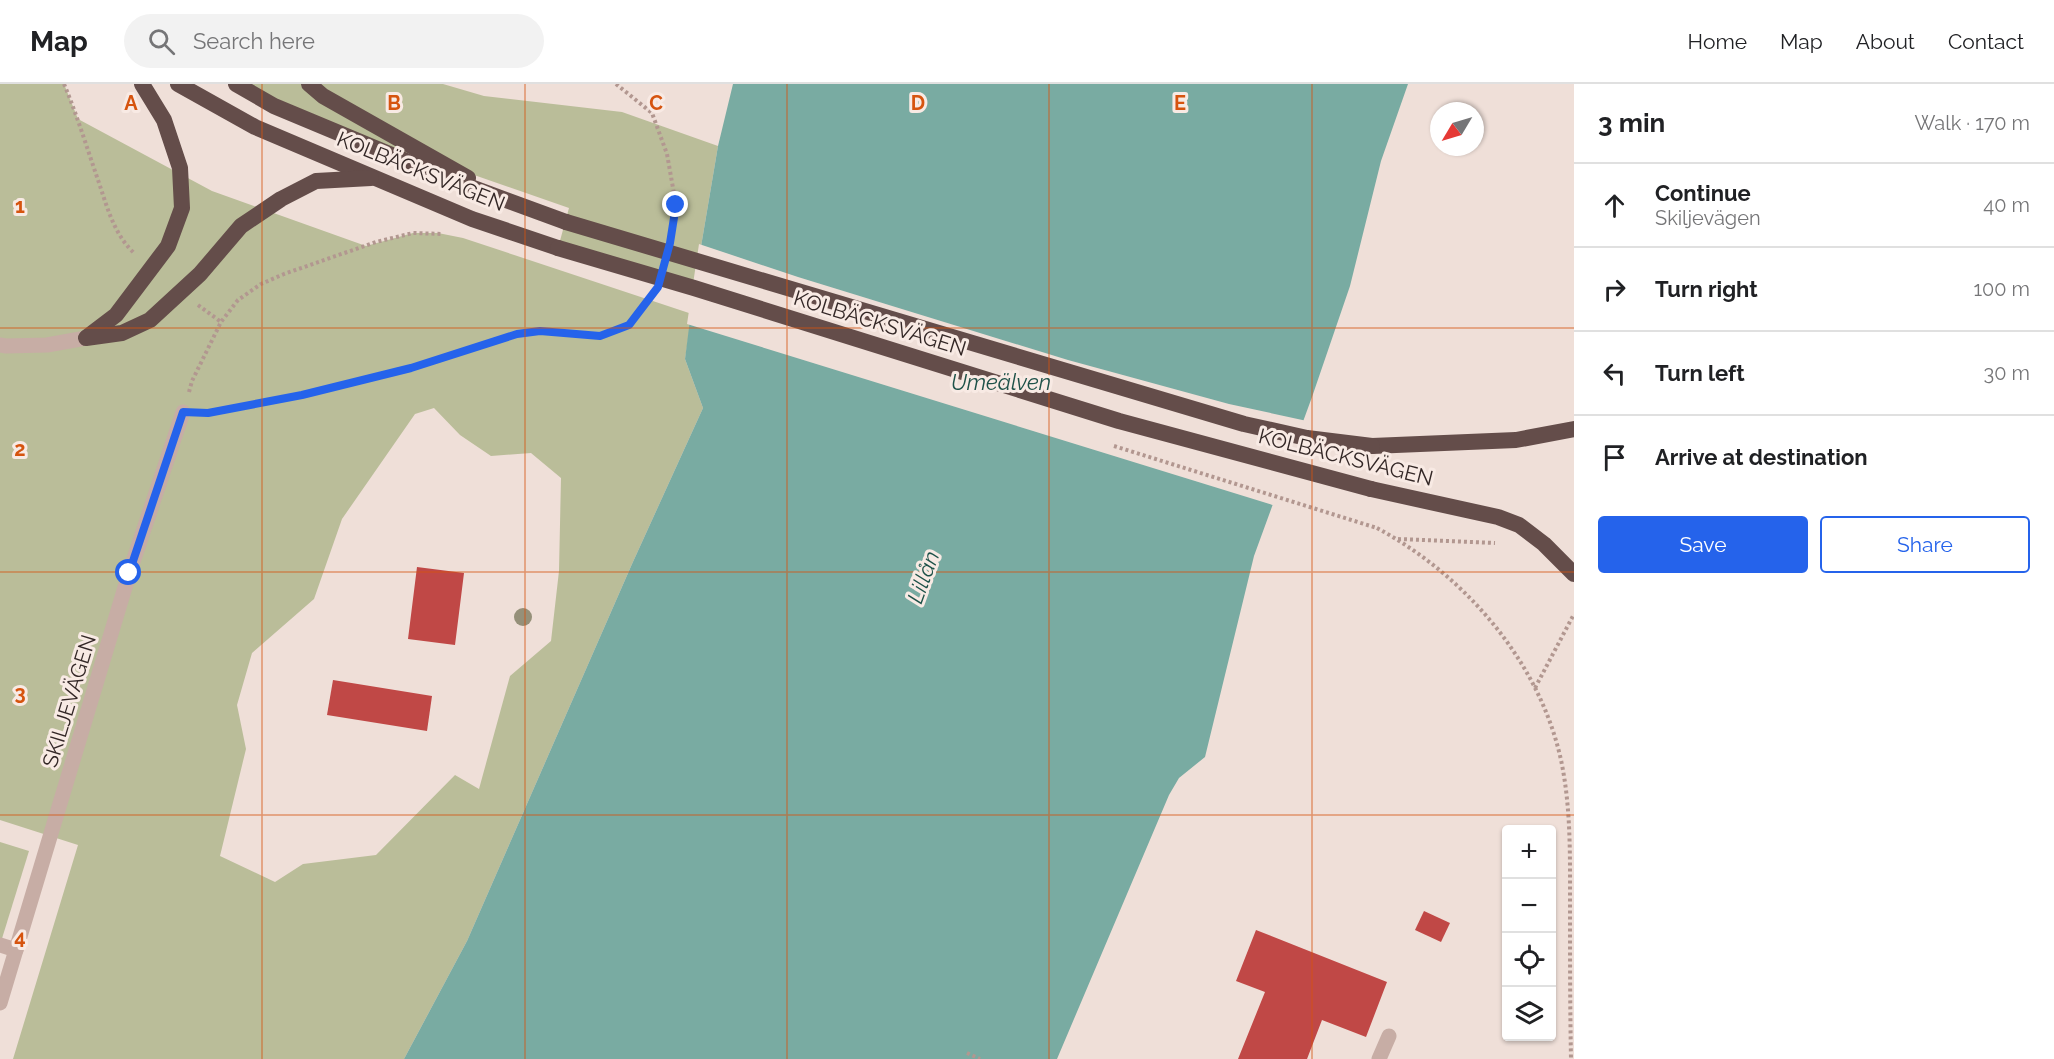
<!DOCTYPE html>
<meta charset="utf-8">
<style>
:root{--surface:#fff;--page:#f2f2f2;--text:#202124;--muted:#757577;--line:#e0e0e0;--accent:#2563eb}
body{margin:0;font-family:Raleway,sans-serif;background:var(--page);color:var(--text)}
.controls{position:absolute;right:18px;bottom:18px;display:grid;overflow:hidden;border-radius:6px;box-shadow:0 2px 4px #0004}
.controls button{width:54px;height:54px;display:grid;place-items:center;padding:0;border:0;border-bottom:2px solid var(--line);background:var(--surface);color:var(--text);font:30px sans-serif}
.compass{position:absolute;left:1430px;top:18px;width:54px;height:54px;border-radius:50%;background:var(--surface);box-shadow:0 2px 4px #0004;rotate:232deg}
.stop{position:absolute;width:18px;height:18px;margin:-14px;border:4px solid #2563eb;border-radius:50%;background:#fff}
.stop.end{background:#2563eb;border-color:#fff;box-shadow:0 2px 6px #0008}
.list{margin:0;padding:0;list-style:none}
h2{display:flex;justify-content:space-between;align-items:center;height:78px;margin:0;padding:0 24px;font-size:26px}
h2 small{font-size:20px;font-weight:400;color:var(--muted)}
.list li{display:grid;grid-template-columns:39px 1fr auto;gap:18px;align-items:center;box-sizing:border-box;height:84px;padding:0 24px;border-top:2px solid var(--line)}
.list b{display:block;font-size:22px;white-space:nowrap}
.list p{margin:0;font-size:20px;white-space:nowrap;color:var(--muted)}
.list em{font-size:20px;font-style:normal;color:var(--muted)}
.actions{display:flex;gap:12px;padding:18px 24px}
.actions a{flex:1;padding:14px 0;border:2px solid var(--accent);border-radius:6px;text-align:center;font-size:21px;color:var(--accent)}
.actions .main{background:var(--accent);color:#fff}
.icon{flex:none;width:33px;height:33px;fill:none;stroke:currentColor;stroke-width:2;stroke-linecap:round;stroke-linejoin:round}
.map{position:relative;flex:none;width:1574px;height:975px;overflow:hidden}
header{display:flex;align-items:center;gap:36px;box-sizing:border-box;height:84px;padding:0 30px;background:var(--surface);border-bottom:2px solid var(--line)}
header strong{font-size:28px}
nav{display:flex;gap:33px;margin-inline-start:auto;font-size:21px}
.search{width:420px;height:54px;background:var(--page);display:flex;align-items:center;gap:15px;box-sizing:border-box;padding:0 21px;border-radius:33px;color:var(--muted);font-size:22px}
main{display:flex}
aside{flex:1;background:var(--surface)}
.map>svg:first-child{display:block}
.green{fill:#babd99;fill-rule:evenodd}
.water{fill:#79aba2}
.pier{fill:#efdfd8}
.building{fill:#c04846}
.lines{fill:none;stroke-linecap:round;stroke-linejoin:round}
.path{stroke:#b29790;stroke-width:4;stroke-dasharray:3 3;stroke-linecap:butt}
.service{stroke:#c7ada5;stroke-width:15}
.minor{stroke:#c7ada5;stroke-width:15}
.trunk{stroke:#644d4a;stroke-width:16}
.path-bridge{stroke:#b29790;stroke-width:4;stroke-dasharray:3 3;stroke-linecap:butt}
.trunk-bridge{stroke:#644d4a;stroke-width:16}
.tree{fill:#959079}
.route{stroke:#2563eb;stroke-width:8}
.grid{fill:none;stroke:#d6540f;stroke-width:1.5;stroke-opacity:0.55}
.labels{text-anchor:middle;dominant-baseline:central;stroke-width:6;stroke-linejoin:round;paint-order:stroke}
.street-label{font-size:21px;fill:#332726;stroke:#f8eae4}
.water-label{font-size:22px;font-style:italic;fill:#1e5249;stroke:#f8eae4}
.grid-label{font-size:20px;text-anchor:middle;font-weight:bold;fill:#d6540f;stroke:#f8eae4;stroke-width:6;stroke-linejoin:round;paint-order:stroke}
</style>
<header>
<strong>Map</strong>
<div class="search"><svg class="icon" aria-label="search" viewBox="0 0 24 24"><circle cx="10" cy="10" r="6"/><path d="M15 15l6 6"/></svg>Search here</div>
<nav><a>Home</a><a>Map</a><a>About</a><a>Contact</a></nav>
</header>
<main>
<div class="map">
<svg width="1574" height="975" viewBox="0 0 1574 975">
<rect width="100%" height="100%" fill="#efdfd8"/>
<g class="green">
<path d="M 0,0 L 64,0 L 78,35 L 212,107 L 366,162 L 413,149 L 438,149 L 463,154 L 692,230 L 685,275 L 703,324 L 632,480 L 467,857 L 404,975 L 13,975 L 78,761 L 0,736 ZM 434,324 L 460,351 L 491,372 L 531,369 L 561,394 L 559,487 L 551,557 L 510,592 L 479,705 L 455,691 L 376,771 L 303,780 L 275,798 L 220,772 L 246,665 L 237,621 L 252,569 L 314,515 L 342,435 L 415,330 Z"/>
<path d="M 233,0 L 443,0 L 484,12 L 622,28 L 718,62 L 694,204 L 558,164 L 569,124 L 454,84 L 328,44 Z"/>
<path d="M 0,758 L 29,767 L 0,861 Z"/>
</g>
<path class="water" d="M 733,0 L 1408,0 L 1381,77 L 1350,202 L 1312,313 L 1254,472 L 1205,673 L 1179,694 L 1169,711 L 1057,975 L 404,975 L 467,857 L 632,480 L 703,324 L 685,275 L 694,204 L 718,62 Z"/>
<path class="pier" d="M 699,160 L 798,193 L 1068,276 L 1229,320 L 1307,337 L 1276,422 L 687,240 Z"/>
<g class="building">
<path d="M 417,483 L 464,489 L 455,561 L 408,555 Z"/>
<path d="M 333,596 L 432,612 L 427,647 L 327,631 Z"/>
<path d="M 1424,827 L 1450,839 L 1441,858 L 1415,846 Z"/>
<path d="M 1256,846 L 1387,898 L 1366,953 L 1322,936 L 1307,975 L 1238,975 L 1265,908 L 1236,897 Z"/>
</g>
<g class="lines">
<g class="path">
<path d="M 64,0 C 77,31 87,64 98,96 C 107,122 113,149 134,169"/>
<path d="M 616,0 L 652,29 L 667,70 L 676,121 L 672,146"/>
<path d="M 198,221 L 221,238"/>
<path d="M 189,308 L 192,297 L 221,238 L 238,216 L 261,200 L 284,190 L 376,158 L 413,149 L 443,150"/>
<path d="M 205,329 L 302,311 L 411,284 L 517,250 L 539,247 L 600,252 L 629,241 L 649,215"/>
<path d="M 1377,444 C 1464,491 1539,576 1561,676 C 1571,723 1570,772 1570,820 C 1570,872 1570,923 1571,975"/>
<path d="M 1398,455 L 1495,459"/>
<path d="M 1535,604 L 1574,530"/>
<path d="M 967,969 L 980,975"/>
</g>
<path class="service" d="M 1379,975 L 1389,952"/>
<g class="minor">
<path d="M 0,261 L 6,262 L 47,261 L 86,254"/>
<path d="M 0,861 L 16,866"/>
<path d="M 0,919 L 129,490 L 183,328"/>
</g>
<g class="trunk">
<path d="M 178,0 L 255,43 L 472,135 L 558,164"/>
<path d="M 236,0 L 274,22 L 449,95 L 566,138"/>
<path d="M 309,0 L 323,12 L 468,94"/>
<path d="M 87,253 L 116,231 L 168,162 L 182,124 L 180,84 L 164,36 L 142,0"/>
<path d="M 86,254 L 122,249 L 150,236 L 200,190 L 241,142 L 281,115 L 316,97 L 371,94"/>
<path d="M 1372,362 L 1516,356 L 1574,345"/>
<path d="M 1371,405 L 1498,433 L 1519,441 L 1544,460 L 1574,490"/>
</g>
<path class="path-bridge" d="M 1114,362 L 1377,444"/>
<g class="trunk-bridge">
<path d="M 566,138 L 1244,340 L 1307,354 L 1372,362"/>
<path d="M 558,164 L 694,204 L 1119,337 L 1371,405"/>
</g>
</g>
<circle class="tree" cx="523" cy="533" r="9"/>
<g class="lines">
<path class="route" d="M 129,489 L 183,328 L 208,329 L 302,311 L 411,284 L 517,250 L 540,247 L 600,252 L 629,241 L 658,203 L 670,159 L 676,121"/>
</g>
<path class="grid" d="M 262,0 L 262,975M 525,0 L 525,975M 787,0 L 787,975M 1049,0 L 1049,975M 1312,0 L 1312,975M 0,244 L 1574,244M 0,488 L 1574,488M 0,731 L 1574,731"/>
<g class="labels">
<g class="street-label">
<text transform="translate(421 87) rotate(22)">KOLBÄCKSVÄGEN</text>
<text transform="translate(880 239) rotate(17)">KOLBÄCKSVÄGEN</text>
<text transform="translate(1346 373) rotate(14)">KOLBÄCKSVÄGEN</text>
<text transform="translate(69 617) rotate(-73)">SKILJEVÄGEN</text>
</g>
<g class="water-label">
<text x="1001" y="298">Umeälven</text>
<text transform="translate(923 493) rotate(-70)">Lillån</text>
</g>
</g>
<g class="grid-label">
<text x="131" y="26">A</text>
<text x="394" y="26">B</text>
<text x="656" y="26">C</text>
<text x="918" y="26">D</text>
<text x="1180" y="26">E</text>
<text x="20" y="129">1</text>
<text x="20" y="372">2</text>
<text x="20" y="616">3</text>
<text x="20" y="860">4</text>
</g>
</svg>
<div class="controls">
<button>+</button>
<button>−</button>
<button><svg class="icon" aria-label="locate" viewBox="0 0 24 24"><circle cx="12" cy="12" r="6"/><path d="M12 2v4M12 18v4M2 12h4M18 12h4"/></svg></button>
<button><svg class="icon" aria-label="layers" viewBox="0 0 24 24"><path d="M12 4l9 5-9 5-9-5zM3 14l9 5 9-5"/></svg></button>
</div>
<svg class="compass" viewBox="-18 -18 36 36"><path d="M0-13l5 13h-10z" fill="#e53935"/><path d="M0 13l5-13h-10z" fill="#757577"/></svg>
<div class="stop" style="left:129px;top:489px"></div>
<div class="stop end" style="left:676px;top:121px"></div>
</div>
<aside>
<h2>3 min<small>Walk · 170 m</small></h2>
<ul class="list">
<li><svg class="icon" aria-label="ahead" viewBox="0 0 24 24"><path d="M12 20V5M6 11l6-6 6 6"/></svg><div><b>Continue</b><p>Skiljevägen</p></div><em>40 m</em></li>
<li><svg class="icon" aria-label="right" viewBox="0 0 24 24"><path d="M7 20v-9h11M14 6l5 5-5 5"/></svg><div><b>Turn right</b></div><em>100 m</em></li>
<li><svg class="icon" aria-label="left" viewBox="0 0 24 24"><path d="M17 20v-9H6M10 6l-5 5 5 5"/></svg><div><b>Turn left</b></div><em>30 m</em></li>
<li><svg class="icon" aria-label="arrive" viewBox="0 0 24 24"><path d="M6 21V4h12l-3 4 3 4H6"/></svg><div><b>Arrive at destination</b></div></li>
</ul>
<div class="actions"><a class="main">Save</a><a>Share</a></div>
</aside>
</main>
